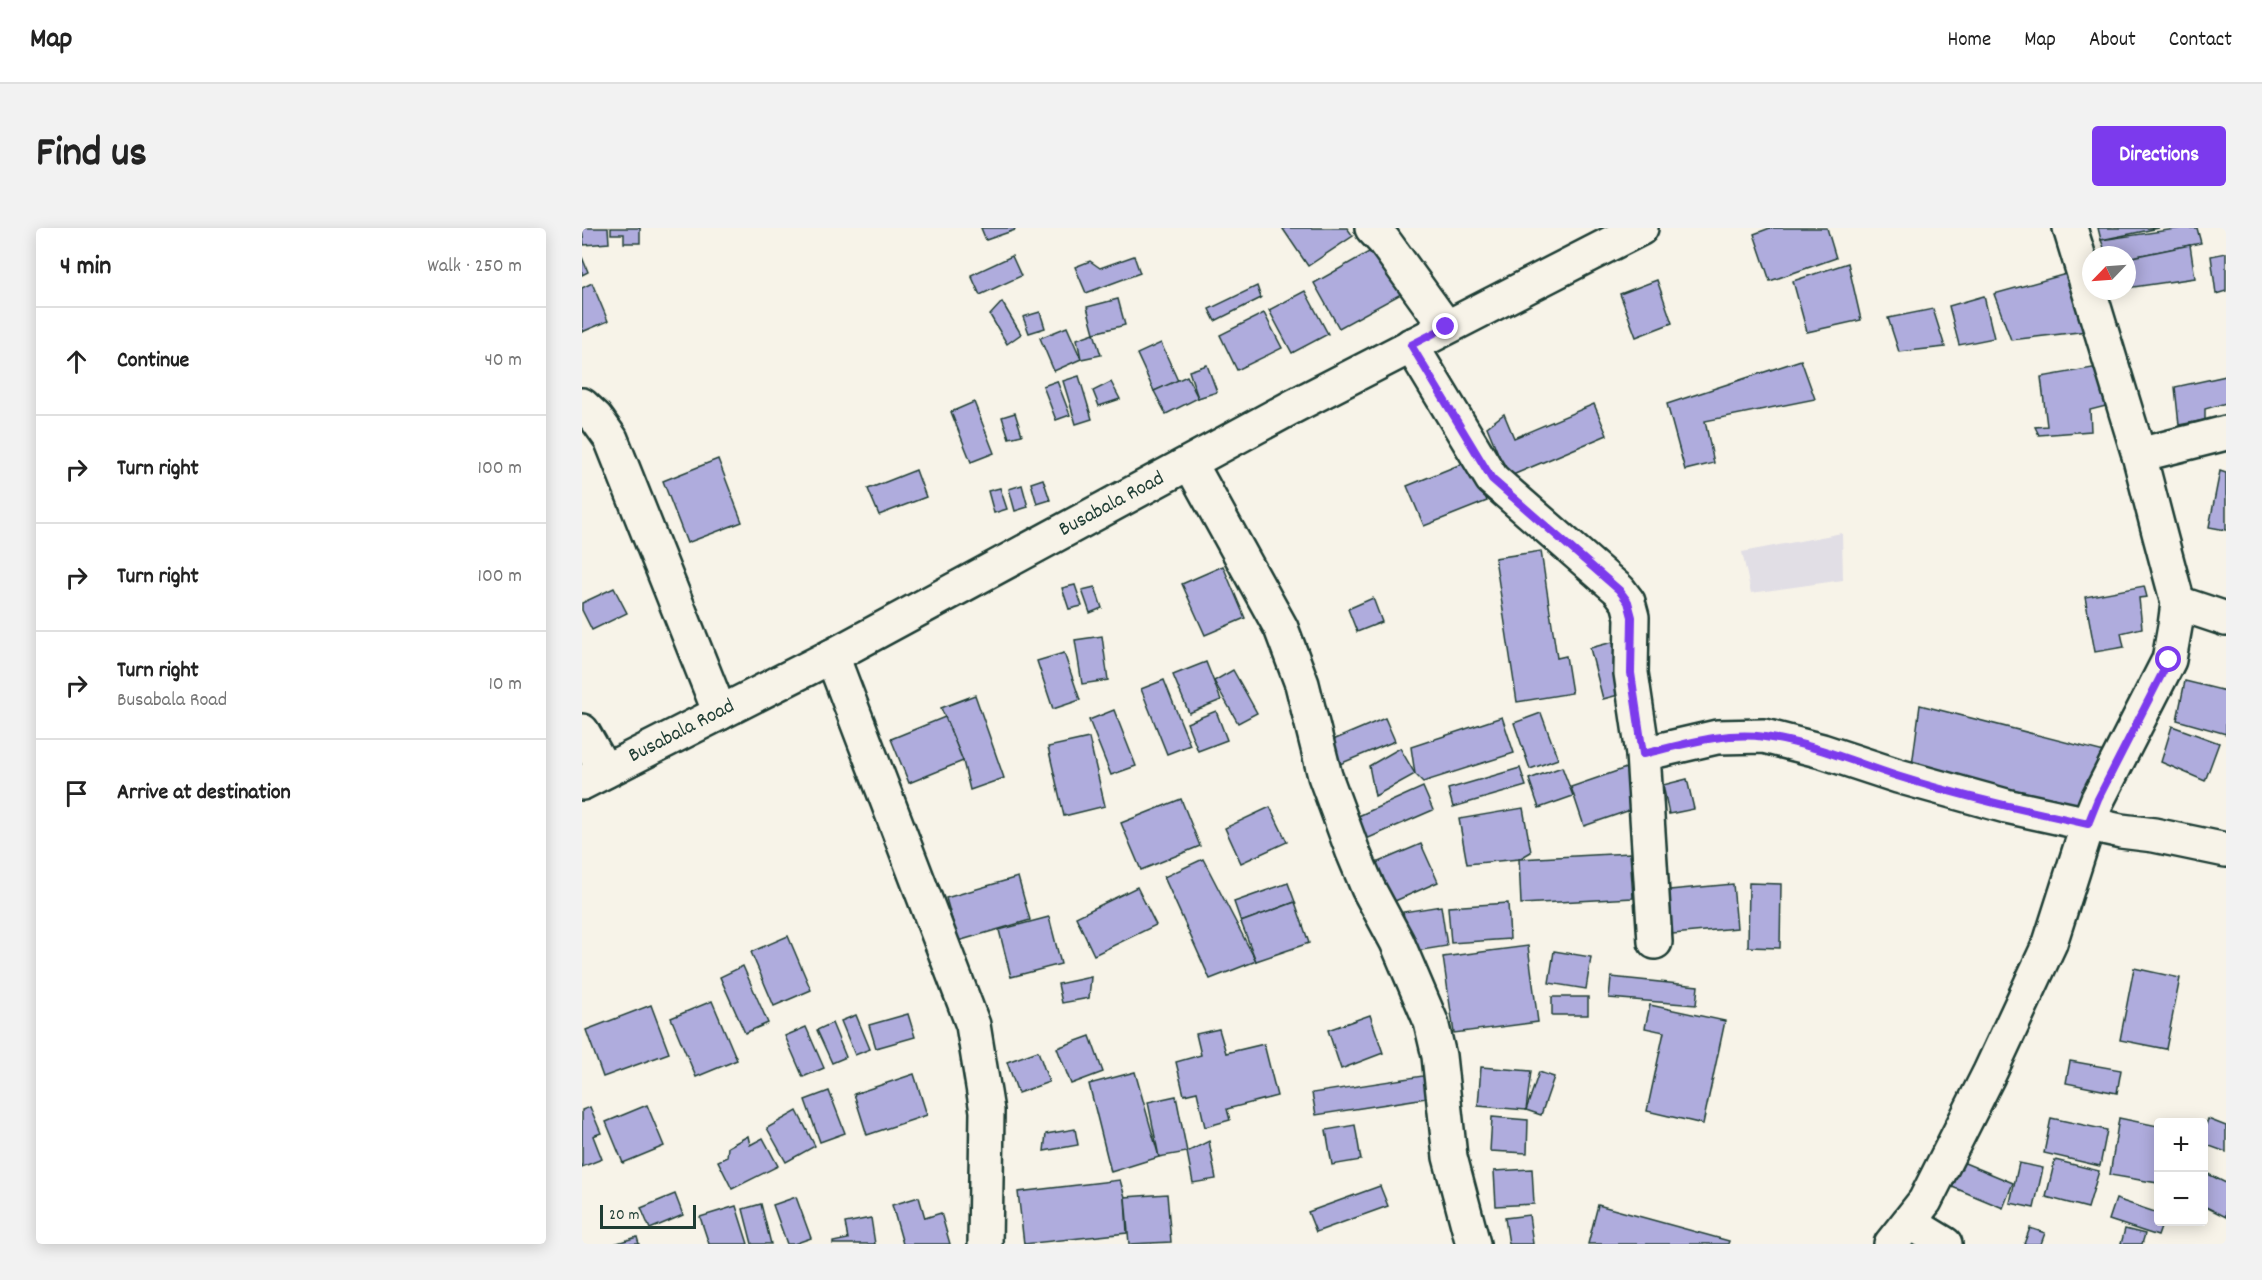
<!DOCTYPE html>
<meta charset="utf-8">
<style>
:root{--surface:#fff;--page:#f2f2f2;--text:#222;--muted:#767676;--line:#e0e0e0;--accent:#7c3aed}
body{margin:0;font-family:Dekko,sans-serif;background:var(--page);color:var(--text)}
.controls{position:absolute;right:18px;bottom:18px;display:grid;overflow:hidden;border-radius:6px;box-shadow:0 3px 15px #0003}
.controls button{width:54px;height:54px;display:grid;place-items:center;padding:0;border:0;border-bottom:2px solid var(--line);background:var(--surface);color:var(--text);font:30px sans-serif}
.compass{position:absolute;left:1500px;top:18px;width:54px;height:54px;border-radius:50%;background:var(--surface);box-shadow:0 3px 15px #0003;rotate:245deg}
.scale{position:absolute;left:18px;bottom:15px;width:96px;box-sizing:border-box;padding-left:6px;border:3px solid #1f3d34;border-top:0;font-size:16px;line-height:21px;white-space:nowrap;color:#1f3d34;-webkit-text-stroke:4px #f7f3e8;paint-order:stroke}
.stop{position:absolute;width:18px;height:18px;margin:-14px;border:4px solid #7c3aed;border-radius:50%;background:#fff}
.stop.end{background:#7c3aed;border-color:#fff;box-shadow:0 2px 6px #0008}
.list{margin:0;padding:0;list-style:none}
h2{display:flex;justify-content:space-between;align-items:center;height:78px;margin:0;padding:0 24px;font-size:26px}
h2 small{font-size:20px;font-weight:400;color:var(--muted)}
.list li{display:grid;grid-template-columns:39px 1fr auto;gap:18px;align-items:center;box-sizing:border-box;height:108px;padding:0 24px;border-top:2px solid var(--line)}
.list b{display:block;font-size:22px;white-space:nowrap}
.list p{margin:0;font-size:20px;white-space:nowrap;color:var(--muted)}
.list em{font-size:20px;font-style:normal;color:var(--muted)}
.icon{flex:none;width:33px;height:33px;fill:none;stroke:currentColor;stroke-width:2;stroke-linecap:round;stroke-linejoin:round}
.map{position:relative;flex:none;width:1644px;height:1016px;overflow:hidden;border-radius:6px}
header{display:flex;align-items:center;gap:36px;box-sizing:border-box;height:84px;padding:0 30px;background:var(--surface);border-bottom:2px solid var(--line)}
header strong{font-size:28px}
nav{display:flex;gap:33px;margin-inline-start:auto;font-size:21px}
.intro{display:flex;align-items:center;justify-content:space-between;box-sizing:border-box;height:144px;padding:0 36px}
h1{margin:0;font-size:42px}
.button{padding:15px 27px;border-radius:6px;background:var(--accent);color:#fff;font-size:21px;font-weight:700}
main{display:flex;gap:36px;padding:0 36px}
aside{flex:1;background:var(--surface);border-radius:6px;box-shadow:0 3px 15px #0003}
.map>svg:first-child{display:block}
.built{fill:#e1dee5}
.building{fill:#afacdd;stroke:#1f3d34;stroke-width:1.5}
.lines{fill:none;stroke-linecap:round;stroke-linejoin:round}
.minor-casing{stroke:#1f3d34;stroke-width:38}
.tertiary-casing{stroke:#1f3d34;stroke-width:38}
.minor{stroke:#f7f3e8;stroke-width:33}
.tertiary{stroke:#f7f3e8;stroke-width:33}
.route{stroke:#7c3aed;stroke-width:8}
.labels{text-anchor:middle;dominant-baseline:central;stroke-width:5;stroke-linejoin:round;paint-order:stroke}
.street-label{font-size:21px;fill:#1f3d34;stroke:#f7f3e8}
</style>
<header>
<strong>Map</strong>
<nav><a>Home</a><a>Map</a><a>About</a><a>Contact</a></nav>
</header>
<div class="intro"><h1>Find us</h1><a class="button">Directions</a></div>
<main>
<aside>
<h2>4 min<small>Walk · 250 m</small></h2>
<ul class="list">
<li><svg class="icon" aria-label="ahead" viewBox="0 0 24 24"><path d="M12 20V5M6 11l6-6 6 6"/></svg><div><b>Continue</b></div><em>40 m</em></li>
<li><svg class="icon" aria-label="right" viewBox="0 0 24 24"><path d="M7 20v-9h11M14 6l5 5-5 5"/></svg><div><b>Turn right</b></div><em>100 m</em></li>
<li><svg class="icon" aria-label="right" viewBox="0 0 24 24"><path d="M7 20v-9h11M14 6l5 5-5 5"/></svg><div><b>Turn right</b></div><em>100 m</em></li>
<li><svg class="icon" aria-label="right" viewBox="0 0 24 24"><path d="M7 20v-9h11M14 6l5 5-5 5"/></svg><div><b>Turn right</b><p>Busabala Road</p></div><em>10 m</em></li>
<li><svg class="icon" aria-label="arrive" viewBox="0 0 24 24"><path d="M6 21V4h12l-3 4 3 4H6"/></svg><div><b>Arrive at destination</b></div></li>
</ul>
</aside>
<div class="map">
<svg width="1644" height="1016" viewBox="0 0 1644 1016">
<rect width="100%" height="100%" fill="#f7f3e8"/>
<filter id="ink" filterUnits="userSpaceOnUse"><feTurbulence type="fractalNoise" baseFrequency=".0167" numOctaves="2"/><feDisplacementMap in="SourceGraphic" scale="12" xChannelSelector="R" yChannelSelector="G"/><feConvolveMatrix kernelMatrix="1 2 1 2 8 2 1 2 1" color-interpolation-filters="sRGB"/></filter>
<g filter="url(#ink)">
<path class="built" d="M 1260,305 L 1261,352 L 1169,365 L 1160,324 Z"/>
<g class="building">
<path d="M 0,0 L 26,0 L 27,15 L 2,17 Z"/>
<path d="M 29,0 L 58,0 L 58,15 L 42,15 L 42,6 L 29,6 Z"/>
<path d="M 399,0 L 432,0 L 433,2 L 404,12 Z"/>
<path d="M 702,0 L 765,0 L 771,8 L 726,38 L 701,1 Z"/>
<path d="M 1188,0 L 1245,0 L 1254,30 L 1188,53 L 1172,6 Z"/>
<path d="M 1516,0 L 1577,0 L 1519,12 Z"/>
<path d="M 1600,0 L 1615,0 L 1619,15 L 1545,30 L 1545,27 L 1525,27 L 1519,12 Z"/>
<path d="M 1608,17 L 1613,50 L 1545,60 L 1545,30 Z"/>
<path d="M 794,20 L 819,66 L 757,100 L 732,55 Z"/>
<path d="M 1644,25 L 1644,63 L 1634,66 L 1629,28 Z"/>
<path d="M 430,28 L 439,48 L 398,67 L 389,47 Z"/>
<path d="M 552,28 L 558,45 L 504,65 L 493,39 L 508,33 L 518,40 Z"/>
<path d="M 0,29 L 6,44 L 0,47 Z"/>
<path d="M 1266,35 L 1279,92 L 1225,104 L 1211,53 Z"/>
<path d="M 1495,43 L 1505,103 L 1429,112 L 1412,66 Z"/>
<path d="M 1075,52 L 1090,95 L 1054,109 L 1038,66 Z"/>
<path d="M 10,55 L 26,93 L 0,104 L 0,60 Z"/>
<path d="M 675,58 L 679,70 L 633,93 L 627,81 Z"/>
<path d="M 723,63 L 746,106 L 710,125 L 687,82 Z"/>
<path d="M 1402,68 L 1412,110 L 1377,117 L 1367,78 Z"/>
<path d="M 536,71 L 543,97 L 512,105 L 505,79 Z"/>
<path d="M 420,74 L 439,106 L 425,116 L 408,87 Z"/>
<path d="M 1351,81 L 1363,119 L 1317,124 L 1306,90 Z"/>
<path d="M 458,84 L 463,100 L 447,105 L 441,89 Z"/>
<path d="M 682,85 L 700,120 L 655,142 L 638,107 Z"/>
<path d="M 485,99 L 499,131 L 472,143 L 458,110 Z"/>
<path d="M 512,105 L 519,127 L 499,131 L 495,111 Z"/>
<path d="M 579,115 L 596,153 L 572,163 L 555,126 Z"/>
<path d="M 1219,132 L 1233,171 L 1123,193 L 1132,235 L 1103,242 L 1085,176 Z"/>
<path d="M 625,137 L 635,164 L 616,170 L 607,143 Z"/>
<path d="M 1516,139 L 1524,178 L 1508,182 L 1509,203 L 1457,207 L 1453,199 L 1465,198 L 1459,149 Z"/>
<path d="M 497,148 L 510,191 L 494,196 L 481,153 Z"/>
<path d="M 605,148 L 616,170 L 584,186 L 572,163 Z"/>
<path d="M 1644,148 L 1644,175 L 1623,181 L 1623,192 L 1597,197 L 1593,159 Z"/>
<path d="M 475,153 L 488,187 L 474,192 L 461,158 Z"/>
<path d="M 529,154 L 538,171 L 517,178 L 511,163 Z"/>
<path d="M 392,174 L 412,225 L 389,234 L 369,184 Z"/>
<path d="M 1012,176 L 1025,207 L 926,249 L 905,199 L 922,186 L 932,210 Z"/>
<path d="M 433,185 L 440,207 L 427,210 L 420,189 Z"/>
<path d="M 136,231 L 160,294 L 105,315 L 81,253 Z"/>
<path d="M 889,232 L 905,273 L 842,298 L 825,258 Z"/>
<path d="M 334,242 L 344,269 L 297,287 L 286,261 Z"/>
<path d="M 1638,243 L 1644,245 L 1644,302 L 1627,299 Z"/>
<path d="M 461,251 L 468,272 L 455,276 L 449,255 Z"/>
<path d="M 440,257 L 446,279 L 433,283 L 427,261 Z"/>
<path d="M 418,260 L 425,281 L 412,285 L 406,263 Z"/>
<path d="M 959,323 L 975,430 L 984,428 L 990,465 L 935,474 L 913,330 Z"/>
<path d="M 641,338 L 663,390 L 623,407 L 600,356 Z"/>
<path d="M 493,357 L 500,378 L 487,381 L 480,360 Z"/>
<path d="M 1562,358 L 1565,369 L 1557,370 L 1560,400 L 1539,405 L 1542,419 L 1513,424 L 1503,369 Z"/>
<path d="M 513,359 L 520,380 L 508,385 L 500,362 Z"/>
<path d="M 32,360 L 45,385 L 10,402 L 0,382 L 0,375 Z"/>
<path d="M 791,370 L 800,394 L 775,404 L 766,381 Z"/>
<path d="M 520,408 L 526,452 L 500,456 L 493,412 Z"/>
<path d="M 1031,414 L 1044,465 L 1021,471 L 1008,420 Z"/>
<path d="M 482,425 L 498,472 L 471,481 L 455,433 Z"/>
<path d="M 624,434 L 639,472 L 607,485 L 591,447 Z"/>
<path d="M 651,442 L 675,485 L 656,495 L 632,453 Z"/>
<path d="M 582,452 L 608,517 L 585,526 L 559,461 Z"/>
<path d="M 1603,453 L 1644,463 L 1644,506 L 1595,492 Z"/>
<path d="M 393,467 L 422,550 L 388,562 L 381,533 L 359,480 Z"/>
<path d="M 1338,477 L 1530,526 L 1506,596 L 1329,545 Z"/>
<path d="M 532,482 L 554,538 L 529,547 L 507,492 Z"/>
<path d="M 634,483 L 645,512 L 616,523 L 605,495 Z"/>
<path d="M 959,485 L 976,531 L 948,541 L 932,495 Z"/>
<path d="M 363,489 L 381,533 L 327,555 L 309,511 Z"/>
<path d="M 920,489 L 932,525 L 841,554 L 833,546 L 829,519 Z"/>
<path d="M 803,490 L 813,513 L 753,538 L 744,515 Z"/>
<path d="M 1590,498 L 1637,515 L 1623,553 L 1579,534 Z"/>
<path d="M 507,510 L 523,578 L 482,588 L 466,519 Z"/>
<path d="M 818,520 L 833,546 L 793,568 L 787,538 Z"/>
<path d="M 980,539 L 991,568 L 957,580 L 947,551 Z"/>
<path d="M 938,540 L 944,558 L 871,579 L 866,561 Z"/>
<path d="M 1044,540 L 1057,579 L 1002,598 L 989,559 Z"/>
<path d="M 1105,551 L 1112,581 L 1087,586 L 1081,557 Z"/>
<path d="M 841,559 L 851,582 L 782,612 L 772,590 Z"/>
<path d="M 599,571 L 618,618 L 559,642 L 539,595 Z"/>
<path d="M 688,579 L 705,614 L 659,635 L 643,600 Z"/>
<path d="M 941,580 L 949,624 L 937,631 L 885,636 L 877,591 Z"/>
<path d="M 839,616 L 856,654 L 804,677 L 787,638 Z"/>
<path d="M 1048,625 L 1051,670 L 939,676 L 937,631 Z"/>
<path d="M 621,631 L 674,733 L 628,751 L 582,649 Z"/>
<path d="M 436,649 L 448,692 L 376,713 L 364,670 Z"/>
<path d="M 706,655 L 713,674 L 659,694 L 652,674 Z"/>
<path d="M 1167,655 L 1199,656 L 1198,720 L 1166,719 Z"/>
<path d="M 1151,656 L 1155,700 L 1080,707 L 1077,663 Z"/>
<path d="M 555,659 L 574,697 L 512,727 L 494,689 Z"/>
<path d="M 713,674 L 727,715 L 674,733 L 659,694 Z"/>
<path d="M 926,675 L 928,711 L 869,715 L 866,679 Z"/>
<path d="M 859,678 L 865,718 L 828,724 L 821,684 Z"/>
<path d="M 467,689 L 479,736 L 429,749 L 417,702 Z"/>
<path d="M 206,708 L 229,762 L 192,778 L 169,724 Z"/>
<path d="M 946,718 L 956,794 L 872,805 L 861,729 Z"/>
<path d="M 972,723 L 1009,729 L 1004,761 L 967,755 Z"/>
<path d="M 161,738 L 186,795 L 163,805 L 138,749 Z"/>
<path d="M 1552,740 L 1598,750 L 1584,821 L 1538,812 Z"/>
<path d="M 509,749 L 507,770 L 480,775 L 476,756 Z"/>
<path d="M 1029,749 L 1116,758 L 1114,777 L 1027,770 Z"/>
<rect x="970" y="769" width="36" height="18"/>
<path d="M 130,773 L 155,832 L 114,849 L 89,790 Z"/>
<path d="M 69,777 L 87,825 L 21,849 L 4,802 Z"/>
<path d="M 1068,777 L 1143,793 L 1121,896 L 1065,883 L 1082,804 L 1063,800 Z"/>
<path d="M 326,786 L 333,809 L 294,820 L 287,797 Z"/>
<path d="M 274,787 L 288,821 L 273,827 L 259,793 Z"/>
<path d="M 788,787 L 801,825 L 759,841 L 746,802 Z"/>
<path d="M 250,795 L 264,829 L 250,835 L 235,802 Z"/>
<path d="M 224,799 L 242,840 L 221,849 L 203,808 Z"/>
<path d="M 637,801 L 644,825 L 682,816 L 695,868 L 645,881 L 648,892 L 623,899 L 615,864 L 602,867 L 594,834 L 619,827 L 614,806 Z"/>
<path d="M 508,808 L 521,844 L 489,856 L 475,820 Z"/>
<path d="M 456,823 L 467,854 L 436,865 L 425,834 Z"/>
<path d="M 1488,833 L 1539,842 L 1535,865 L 1484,855 Z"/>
<path d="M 899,839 L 949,843 L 944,882 L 896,878 Z"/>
<path d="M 553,844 L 577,929 L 529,944 L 507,856 Z"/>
<path d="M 957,844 L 972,849 L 959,887 L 944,882 Z"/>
<path d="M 332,846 L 345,887 L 285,907 L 272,866 Z"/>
<path d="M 847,847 L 850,869 L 734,887 L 730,865 Z"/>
<path d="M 247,863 L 263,905 L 238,914 L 223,872 Z"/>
<path d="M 594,868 L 605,924 L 577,929 L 566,874 Z"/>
<path d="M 65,877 L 82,918 L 41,935 L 24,894 Z"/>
<path d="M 8,879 L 19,905 L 11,908 L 20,931 L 0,939 L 0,882 Z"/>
<path d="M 215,883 L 233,918 L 204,934 L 185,900 Z"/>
<path d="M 910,889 L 946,892 L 945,925 L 908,923 Z"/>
<path d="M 1469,890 L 1525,902 L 1518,938 L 1462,925 Z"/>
<path d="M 1537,890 L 1576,898 L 1576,955 L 1528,947 Z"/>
<path d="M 1626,891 L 1644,898 L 1644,924 L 1622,916 L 1622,903 Z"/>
<path d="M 773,897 L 779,932 L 750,937 L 744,902 Z"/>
<path d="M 493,901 L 496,917 L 462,923 L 464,906 Z"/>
<path d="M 166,908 L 168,917 L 181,910 L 196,938 L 150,961 L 136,933 L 145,929 L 146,919 Z"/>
<path d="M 627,913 L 634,951 L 611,955 L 605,924 Z"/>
<path d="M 1473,932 L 1517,943 L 1506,980 L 1464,969 Z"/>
<path d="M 1378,933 L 1431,955 L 1421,980 L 1368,958 Z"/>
<path d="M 1437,935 L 1461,940 L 1452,980 L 1428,975 Z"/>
<path d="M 950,941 L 952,976 L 914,978 L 912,943 Z"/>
<path d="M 1622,944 L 1644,955 L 1644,989 L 1622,978 Z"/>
<path d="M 538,952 L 543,969 L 545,1005 L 442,1016 L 436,964 Z"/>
<path d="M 798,958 L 806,978 L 734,1004 L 726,984 Z"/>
<path d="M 93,966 L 101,987 L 68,1001 L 59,980 Z"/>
<path d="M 585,966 L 589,1014 L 547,1016 L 543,969 Z"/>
<path d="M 214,969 L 229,1010 L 212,1016 L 205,1016 L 191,977 Z"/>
<path d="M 337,969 L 343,990 L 359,985 L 368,1016 L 321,1016 L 310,977 Z"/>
<path d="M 1534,971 L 1576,985 L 1576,994 L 1581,994 L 1576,1008 L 1527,992 Z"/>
<path d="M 179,976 L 189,1016 L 170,1016 L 161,981 Z"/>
<path d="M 1016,977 L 1147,1013 L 1146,1016 L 1006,1016 Z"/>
<path d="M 154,978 L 166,1016 L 127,1016 L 118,989 Z"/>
<path d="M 947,987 L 951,1016 L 927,1016 L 923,990 Z"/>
<path d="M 289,990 L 293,1016 L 251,1016 L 251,1014 L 266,1011 L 263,995 Z"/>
<path d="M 1448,1000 L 1463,1005 L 1459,1016 L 1442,1016 Z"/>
<path d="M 1543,1001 L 1563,1006 L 1560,1016 L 1539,1016 Z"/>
<path d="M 55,1009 L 57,1016 L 32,1016 Z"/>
</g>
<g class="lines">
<defs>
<g id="minor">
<path d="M 790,0 L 802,13 L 864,99"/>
<path d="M 829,117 L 910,251 L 1037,362 L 1046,374 L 1050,389 L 1049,445 L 1061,526 L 1073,714"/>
<path d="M 0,177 L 14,190 L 29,211 L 138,485"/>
<path d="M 1557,227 L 1644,205"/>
<path d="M 608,235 L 699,400 L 720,456 L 743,548 L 771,624 L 786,660 L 815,714 L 849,794 L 857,828 L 868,929 L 891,1016"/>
<path d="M 1596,375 L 1644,391"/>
<path d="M 250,428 L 391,797 L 405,883 L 403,1016"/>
<path d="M 0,503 L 23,543"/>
<path d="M 1061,526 L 1135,509 L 1182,508 L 1240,523 L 1316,548 L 1424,578 L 1539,603 L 1572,607 L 1644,622"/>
<path d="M 1327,994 L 1363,1016"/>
<path d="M 1309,1016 L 1343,973 L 1408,844 L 1468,715 L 1506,596 L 1516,571 L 1587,432 L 1593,398 L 1596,375 L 1578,308 L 1557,227 L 1488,0"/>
</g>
<path id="tertiary" d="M 0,555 L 250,428 L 712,178 L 1059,0"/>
</defs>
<use href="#minor" class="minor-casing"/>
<use href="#tertiary" class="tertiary-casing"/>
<use href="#minor" class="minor"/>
<use href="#tertiary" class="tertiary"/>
</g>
</g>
<g class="lines" filter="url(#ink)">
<path class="route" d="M 864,99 L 829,117 L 910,251 L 1037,362 L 1046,374 L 1050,389 L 1049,445 L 1061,526 C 1100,517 1142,503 1183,509 C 1228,515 1272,534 1315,548 C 1378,568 1442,582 1506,596 L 1516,571 L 1587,432"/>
</g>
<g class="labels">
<g class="street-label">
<text transform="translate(530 277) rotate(-28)">Busabala Road</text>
<text transform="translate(100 504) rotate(-27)">Busabala Road</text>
</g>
</g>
</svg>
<div class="controls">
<button>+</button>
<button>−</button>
</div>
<svg class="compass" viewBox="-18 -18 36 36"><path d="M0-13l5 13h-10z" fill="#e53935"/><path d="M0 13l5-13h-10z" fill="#767676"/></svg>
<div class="scale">20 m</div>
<div class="stop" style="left:1587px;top:432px"></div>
<div class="stop end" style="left:864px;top:99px"></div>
</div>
</main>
